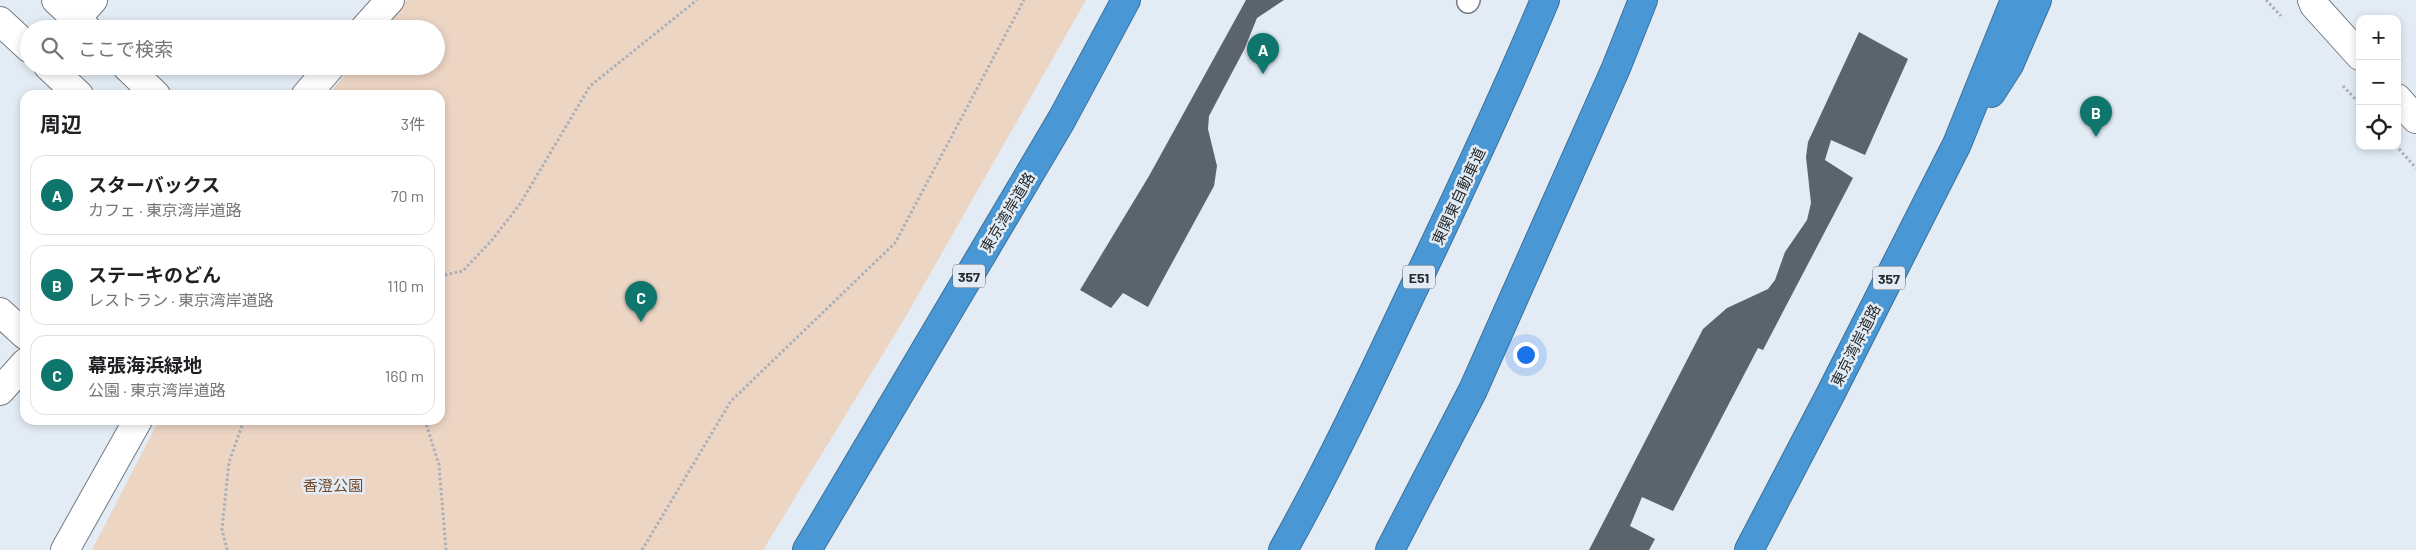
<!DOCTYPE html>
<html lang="ja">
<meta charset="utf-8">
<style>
:root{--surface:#fff;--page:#f2f2f2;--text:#202124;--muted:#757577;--line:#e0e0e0;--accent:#0f766e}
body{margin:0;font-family:Barlow,"Noto Sans JP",sans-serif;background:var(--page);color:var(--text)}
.controls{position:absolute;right:15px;top:15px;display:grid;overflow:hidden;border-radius:10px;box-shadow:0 2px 8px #0003}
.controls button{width:45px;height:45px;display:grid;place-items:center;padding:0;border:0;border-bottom:1px solid var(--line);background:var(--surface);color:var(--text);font:25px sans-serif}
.you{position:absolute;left:1525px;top:354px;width:18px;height:18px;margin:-12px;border:4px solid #fff;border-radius:50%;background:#1a73e8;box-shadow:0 0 0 8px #1a73e833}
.badge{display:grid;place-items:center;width:32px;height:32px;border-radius:50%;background:var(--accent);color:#fff;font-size:16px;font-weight:700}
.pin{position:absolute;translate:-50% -41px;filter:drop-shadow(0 1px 2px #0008)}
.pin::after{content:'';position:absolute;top:26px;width:18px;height:15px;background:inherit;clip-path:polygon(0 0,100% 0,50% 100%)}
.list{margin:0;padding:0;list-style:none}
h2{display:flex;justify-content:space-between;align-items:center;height:65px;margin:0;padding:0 20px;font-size:21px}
h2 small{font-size:16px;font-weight:400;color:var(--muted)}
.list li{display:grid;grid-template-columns:32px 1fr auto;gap:15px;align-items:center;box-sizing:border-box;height:80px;margin:0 10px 10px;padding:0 10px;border:1px solid var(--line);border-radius:15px}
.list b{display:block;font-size:19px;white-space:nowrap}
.list p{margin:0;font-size:16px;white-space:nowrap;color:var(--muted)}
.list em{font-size:16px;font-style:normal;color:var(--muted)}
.icon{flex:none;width:28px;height:28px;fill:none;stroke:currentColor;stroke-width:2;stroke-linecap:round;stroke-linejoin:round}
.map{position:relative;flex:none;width:2416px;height:550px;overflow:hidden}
.search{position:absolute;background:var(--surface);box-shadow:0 2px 8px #0003;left:20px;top:20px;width:425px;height:55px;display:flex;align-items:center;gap:12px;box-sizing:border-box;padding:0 18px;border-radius:28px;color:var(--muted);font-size:19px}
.panel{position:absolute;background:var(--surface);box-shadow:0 2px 8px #0003;left:20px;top:90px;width:425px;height:335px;border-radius:15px}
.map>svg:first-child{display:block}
.green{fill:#edd5c4}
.building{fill:#5b646b}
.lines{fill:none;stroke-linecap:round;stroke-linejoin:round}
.lane-casing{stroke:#737b83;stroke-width:24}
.street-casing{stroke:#737b83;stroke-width:30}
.secondary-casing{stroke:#737b83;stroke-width:30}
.highway-casing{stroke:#3d719a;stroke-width:30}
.path{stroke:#a9b0b7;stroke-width:3;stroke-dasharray:2.5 2.5;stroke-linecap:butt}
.lane{stroke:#fff;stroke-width:21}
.street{stroke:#fff;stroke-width:28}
.secondary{stroke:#fff;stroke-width:28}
.highway{stroke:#4997d4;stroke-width:28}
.labels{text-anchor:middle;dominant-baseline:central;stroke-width:5;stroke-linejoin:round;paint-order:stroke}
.shield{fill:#e3ecf5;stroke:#5f6469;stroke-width:1}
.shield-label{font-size:14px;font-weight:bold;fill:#262a2d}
.street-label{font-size:15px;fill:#262a2d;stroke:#e3ecf5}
.park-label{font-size:15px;fill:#724828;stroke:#e3ecf5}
</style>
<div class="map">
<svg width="2416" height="550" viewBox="0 0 2416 550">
<rect width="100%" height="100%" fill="#e3ecf5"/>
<path class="green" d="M 407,0 L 1086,0 L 905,318 L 763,550 L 92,550 L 159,420 L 440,420 L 440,95 L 328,95 L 353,66 L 436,66 L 436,29 L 386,29 Z"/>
<g class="building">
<path d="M 1246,0 L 1284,0 L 1257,18 L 1244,50 L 1209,116 L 1208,129 L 1217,166 L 1214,186 L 1148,307 L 1123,293 L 1111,308 L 1080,290 L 1149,176 Z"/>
<path d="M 1859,32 L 1908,59 L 1865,155 L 1831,140 L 1825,160 L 1853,178 L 1763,350 L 1758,348 L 1673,511 L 1642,497 L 1630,526 L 1655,539 L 1649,550 L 1589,550 L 1703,329 L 1727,308 L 1768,289 L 1775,280 L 1785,252 L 1807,220 L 1811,203 L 1806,157 L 1808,142 Z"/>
</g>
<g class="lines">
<defs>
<path id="lane" d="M 1468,2 L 1469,0"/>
<g id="street">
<path d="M 56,0 L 87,29"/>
<path d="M 76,19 L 93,0"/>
<path d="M 0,21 L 29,48"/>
<path d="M 364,29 L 390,0"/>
<path d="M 48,66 L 79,95"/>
<path d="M 126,66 L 156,95"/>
<path d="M 306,95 L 331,66"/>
<path d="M 0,312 L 25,335"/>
<path d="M 0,391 L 25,363"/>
<path d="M 65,550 L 138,420"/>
</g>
<g id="secondary">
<path d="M 2312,0 L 2314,5 L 2360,56"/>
<path d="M 2397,98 L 2416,119"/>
</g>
<g id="highway">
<path d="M 1991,93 L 2009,65 L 2037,0"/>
<path d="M 807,550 L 1062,119 L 1126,0"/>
<path d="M 1283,550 C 1329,468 1370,381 1410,296 C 1457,198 1503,100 1545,0"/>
<path d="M 1390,550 L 1473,390 L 1616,68 L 1643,0"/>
<path d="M 1749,550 L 1831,393 L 1957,144 L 2015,0"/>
</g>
</defs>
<use href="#lane" class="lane-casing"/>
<use href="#street" class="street-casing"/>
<use href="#secondary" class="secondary-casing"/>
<use href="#highway" class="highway-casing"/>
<g class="path">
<path d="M 2266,0 L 2281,16"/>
<path d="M 2343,86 L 2360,104"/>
<path d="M 2399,149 L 2416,168"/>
<path d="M 440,276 L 463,271 L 492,240 L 520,204 L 590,86 L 697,0"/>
<path d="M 425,420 L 439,465 L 446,550"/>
<path d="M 227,550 L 222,529 L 229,462 L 244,420"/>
<path d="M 642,550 L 731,401 L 895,243 L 1024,0"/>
</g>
<use href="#lane" class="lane"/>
<use href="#street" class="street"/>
<use href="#secondary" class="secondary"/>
<use href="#highway" class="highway"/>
</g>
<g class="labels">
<g class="shield">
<rect x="953" y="264.5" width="32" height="23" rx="4"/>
<rect x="1403" y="265.5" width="32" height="23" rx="4"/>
<rect x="1873" y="266.5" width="32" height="23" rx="4"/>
</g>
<g class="shield-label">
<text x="969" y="276">357</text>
<text x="1419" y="277">E51</text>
<text x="1889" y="278">357</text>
</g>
<g class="street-label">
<text transform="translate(1458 196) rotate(-65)">東関東自動車道</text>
<text transform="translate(1007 212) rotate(-59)">東京湾岸道路</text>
<text transform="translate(1855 345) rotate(-63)">東京湾岸道路</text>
</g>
<g class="park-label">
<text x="333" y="485">香澄公園</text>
</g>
</g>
</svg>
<div class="controls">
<button>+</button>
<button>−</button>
<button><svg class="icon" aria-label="locate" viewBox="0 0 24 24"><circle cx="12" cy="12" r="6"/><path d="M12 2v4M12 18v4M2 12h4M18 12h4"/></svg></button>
</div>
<div class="you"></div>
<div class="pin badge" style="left:1263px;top:74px">A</div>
<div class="pin badge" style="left:2096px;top:137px">B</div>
<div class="pin badge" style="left:641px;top:322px">C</div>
<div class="search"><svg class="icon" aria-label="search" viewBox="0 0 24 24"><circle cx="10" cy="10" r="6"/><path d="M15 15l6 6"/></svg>ここで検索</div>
<section class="panel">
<h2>周辺<small>3件</small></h2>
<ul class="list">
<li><span class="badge">A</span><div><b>スターバックス</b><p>カフェ · 東京湾岸道路</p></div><em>70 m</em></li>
<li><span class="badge">B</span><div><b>ステーキのどん</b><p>レストラン · 東京湾岸道路</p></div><em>110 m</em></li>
<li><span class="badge">C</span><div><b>幕張海浜緑地</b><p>公園 · 東京湾岸道路</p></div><em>160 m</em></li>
</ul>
</section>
</div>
